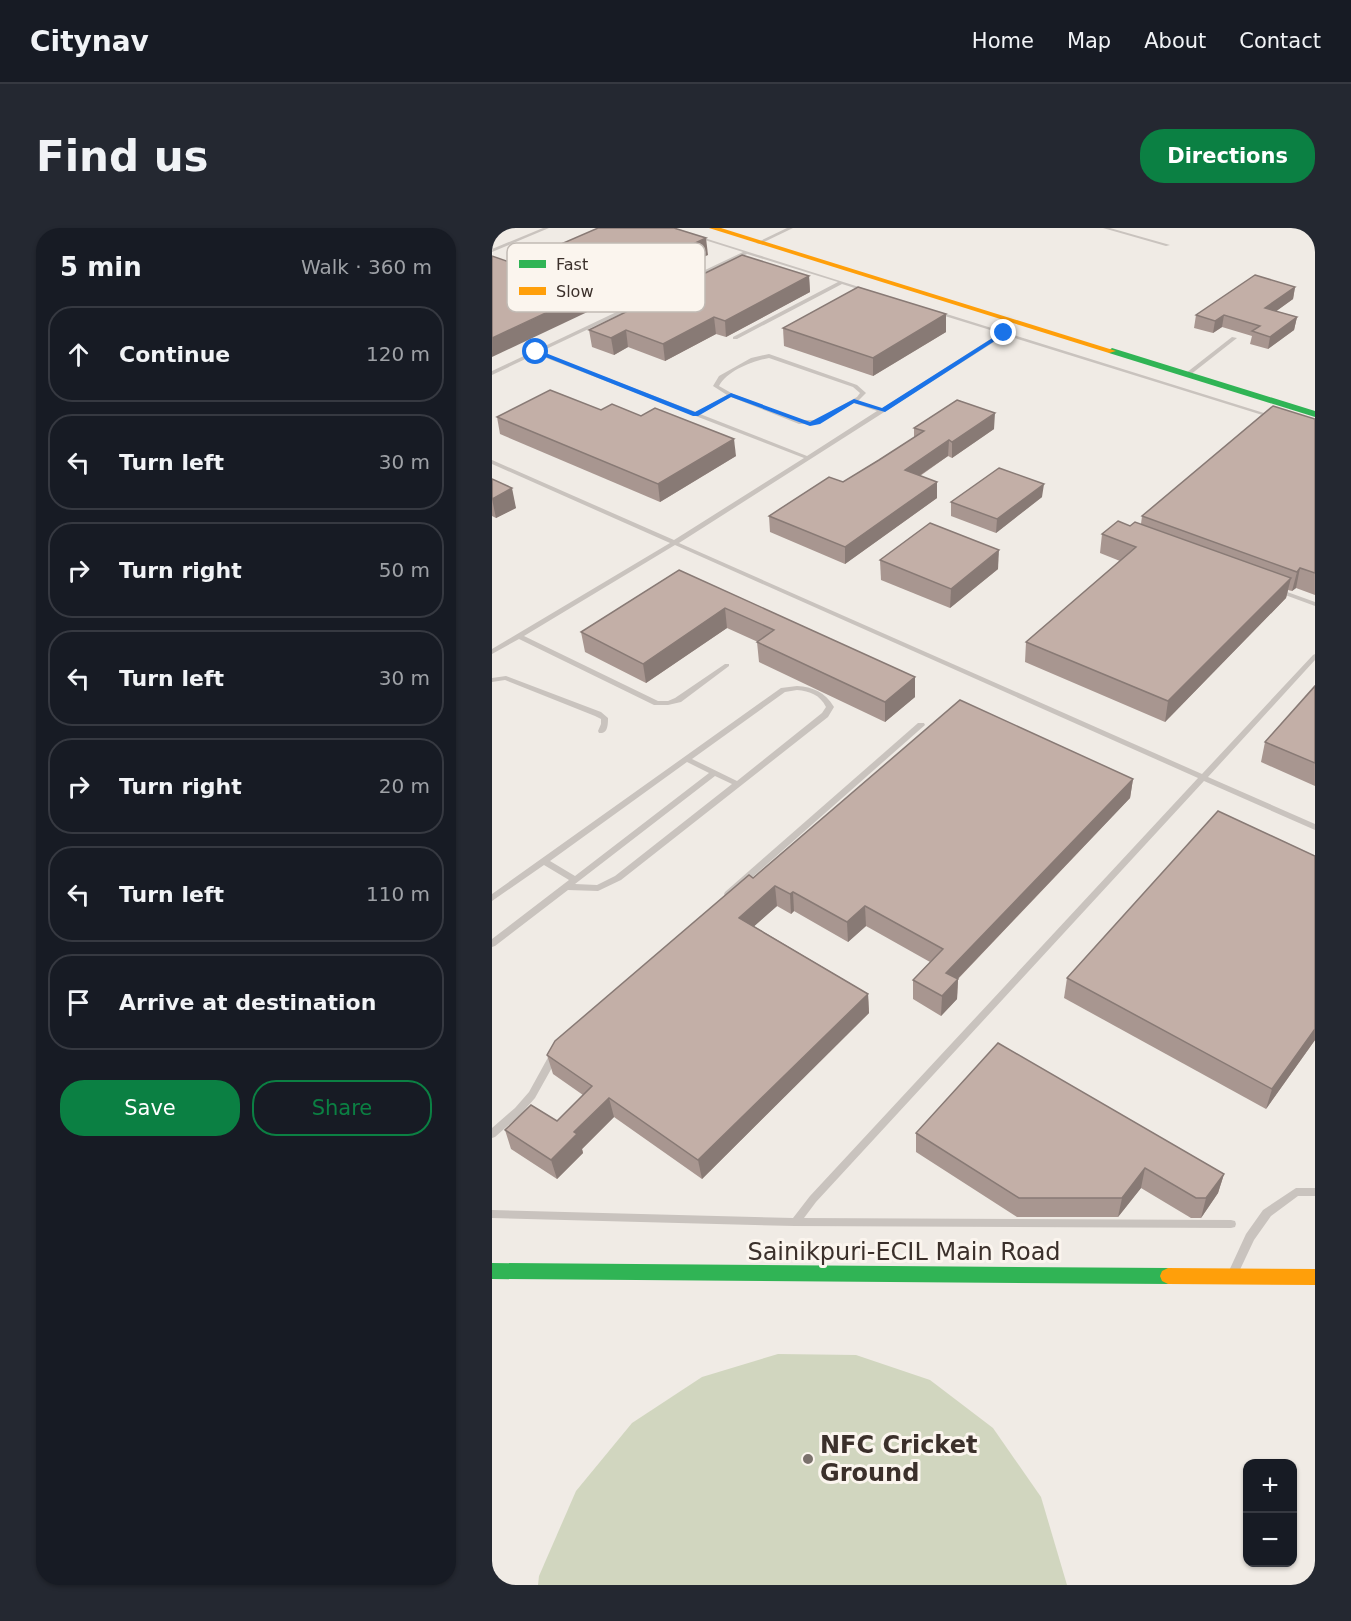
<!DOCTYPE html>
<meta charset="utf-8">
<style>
:root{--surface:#171b24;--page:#242831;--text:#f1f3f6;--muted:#9ea1a6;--line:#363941;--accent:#0b8043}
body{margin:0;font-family:"DejaVu Sans",sans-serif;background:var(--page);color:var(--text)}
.controls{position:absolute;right:18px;bottom:18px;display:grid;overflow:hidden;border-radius:12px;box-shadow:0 2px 4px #0004}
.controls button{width:54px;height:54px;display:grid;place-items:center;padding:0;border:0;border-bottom:2px solid var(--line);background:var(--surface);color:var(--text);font:30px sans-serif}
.stop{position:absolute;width:18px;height:18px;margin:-14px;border:4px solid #1a73e8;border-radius:50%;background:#fff}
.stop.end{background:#1a73e8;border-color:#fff;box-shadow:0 2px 6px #0008}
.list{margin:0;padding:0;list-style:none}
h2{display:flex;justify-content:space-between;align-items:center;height:78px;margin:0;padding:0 24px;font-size:26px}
h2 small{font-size:20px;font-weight:400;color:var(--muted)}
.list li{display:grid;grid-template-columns:39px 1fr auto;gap:18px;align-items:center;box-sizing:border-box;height:96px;margin:0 12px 12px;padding:0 12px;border:2px solid var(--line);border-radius:24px}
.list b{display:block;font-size:22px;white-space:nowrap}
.list em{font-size:20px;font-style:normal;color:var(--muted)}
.actions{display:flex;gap:12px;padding:18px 24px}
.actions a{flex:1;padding:14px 0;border:2px solid var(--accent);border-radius:24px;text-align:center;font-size:21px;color:var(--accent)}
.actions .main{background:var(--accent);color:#fff}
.icon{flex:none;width:33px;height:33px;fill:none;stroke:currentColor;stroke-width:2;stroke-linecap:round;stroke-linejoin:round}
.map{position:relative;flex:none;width:823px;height:1357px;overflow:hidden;border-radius:24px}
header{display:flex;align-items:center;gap:36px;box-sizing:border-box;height:84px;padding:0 30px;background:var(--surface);border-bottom:2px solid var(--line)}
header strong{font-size:28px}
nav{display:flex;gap:33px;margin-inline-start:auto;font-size:21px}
.intro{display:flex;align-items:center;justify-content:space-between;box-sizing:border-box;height:144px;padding:0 36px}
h1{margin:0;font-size:42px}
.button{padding:15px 27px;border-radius:24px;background:var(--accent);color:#fff;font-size:21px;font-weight:700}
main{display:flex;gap:36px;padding:0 36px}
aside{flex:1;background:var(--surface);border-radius:24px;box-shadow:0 2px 4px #0004}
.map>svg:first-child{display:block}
.green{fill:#d1d6bf}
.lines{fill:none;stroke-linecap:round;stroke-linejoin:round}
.lane{fill:#c9c3be;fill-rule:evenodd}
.fast{fill:#30b455;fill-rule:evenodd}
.slow{fill:#ff9f0a;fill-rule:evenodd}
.wall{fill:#a89690}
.shaded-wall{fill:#887a75}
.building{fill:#c3afa7;stroke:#887a75;stroke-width:1.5}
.route{fill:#1a73e8}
.poi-dot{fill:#7a716c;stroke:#fbf5ee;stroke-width:2}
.labels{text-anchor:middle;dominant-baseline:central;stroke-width:6;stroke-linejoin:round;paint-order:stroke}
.near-street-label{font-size:24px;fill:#3b302b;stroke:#fbf5ee}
.near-poi-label{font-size:24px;font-weight:bold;fill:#3b302b;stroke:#fbf5ee;text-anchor:start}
.key{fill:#fbf5ee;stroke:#c1bab4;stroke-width:1.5}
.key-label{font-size:16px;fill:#3b302b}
</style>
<header>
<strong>Citynav</strong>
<nav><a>Home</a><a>Map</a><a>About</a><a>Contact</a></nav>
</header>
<div class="intro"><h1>Find us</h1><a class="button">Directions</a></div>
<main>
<aside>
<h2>5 min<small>Walk · 360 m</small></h2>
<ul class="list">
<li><svg class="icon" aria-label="ahead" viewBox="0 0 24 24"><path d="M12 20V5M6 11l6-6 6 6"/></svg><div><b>Continue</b></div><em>120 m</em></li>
<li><svg class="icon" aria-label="left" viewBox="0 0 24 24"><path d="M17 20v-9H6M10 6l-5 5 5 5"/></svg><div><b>Turn left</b></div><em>30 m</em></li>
<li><svg class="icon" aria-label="right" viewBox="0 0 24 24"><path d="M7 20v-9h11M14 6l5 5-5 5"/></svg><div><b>Turn right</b></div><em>50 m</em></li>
<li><svg class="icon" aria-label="left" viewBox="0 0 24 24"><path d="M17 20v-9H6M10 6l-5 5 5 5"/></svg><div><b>Turn left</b></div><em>30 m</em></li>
<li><svg class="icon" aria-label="right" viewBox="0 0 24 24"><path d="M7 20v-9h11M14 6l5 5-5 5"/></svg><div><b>Turn right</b></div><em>20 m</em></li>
<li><svg class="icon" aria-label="left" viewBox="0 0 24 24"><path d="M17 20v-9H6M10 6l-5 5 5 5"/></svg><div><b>Turn left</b></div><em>110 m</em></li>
<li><svg class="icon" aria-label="arrive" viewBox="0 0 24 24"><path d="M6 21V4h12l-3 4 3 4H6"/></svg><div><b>Arrive at destination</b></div></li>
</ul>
<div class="actions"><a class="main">Save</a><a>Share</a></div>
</aside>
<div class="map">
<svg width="823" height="1357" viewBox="0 0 823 1357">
<rect width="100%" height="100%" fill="#f0ebe5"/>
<path class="green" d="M 286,1126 L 364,1127 L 438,1152 L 501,1200 L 549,1269 L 575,1357 L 46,1357 L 47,1348 L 84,1263 L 140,1195 L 210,1149 Z"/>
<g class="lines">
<g class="lane">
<path d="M 51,0 L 57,0 L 0,24 L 0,21 Z"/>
<path d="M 295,0 L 301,0 L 268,16 L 264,15 Z"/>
<path d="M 611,0 L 618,0 L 678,17 L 674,18 Z"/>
<path d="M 203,7 L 386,65 L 382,66 L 350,56 L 245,111 L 241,111 L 241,109 L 346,54 L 255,26 L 48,124 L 204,184 L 235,167 L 221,158 L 227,148 L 259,130 L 277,126 L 365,157 L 374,165 L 366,173 L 389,181 L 508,105 L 443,85 L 443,84 L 445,83 L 785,189 L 780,190 L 513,107 L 187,315 L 710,546 L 821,427 L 823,426 L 823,432 L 716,549 L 823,596 L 823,602 L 712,553 L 324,974 L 312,990 L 739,992 L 743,993 L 744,996 L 743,999 L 739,1000 L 303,998 L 0,990 L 0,982 L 301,990 L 318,968 L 706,550 L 183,317 L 32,408 L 166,473 L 176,473 L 183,470 L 233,436 L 237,436 L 237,438 L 189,474 L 176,477 L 162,477 L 27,411 L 0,426 L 0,421 L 178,315 L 0,236 L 0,232 L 182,312 L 312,230 L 44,126 L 0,147 L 0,143 L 251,24 L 203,9 ZM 277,130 L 361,159 L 368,165 L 365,169 L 324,192 L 308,192 L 241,166 L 227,158 C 235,143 260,133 277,130 ZM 239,169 L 307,196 L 327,195 L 362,175 L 385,183 L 315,228 L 208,186 Z"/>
<path d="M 740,109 L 745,110 L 698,147 L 694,147 L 694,145 Z"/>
<path d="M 787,361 L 823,374 L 823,378 L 785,364 L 784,363 Z"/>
<path d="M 14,448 L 109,484 L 116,490 C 116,495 116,504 110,505 L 107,505 L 106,503 L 109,496 L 109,491 L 103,488 L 13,452 L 0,454 L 0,450 Z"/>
<path d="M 305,458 C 321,459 333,464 342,479 L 336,489 L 129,652 L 106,663 L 76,662 L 3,718 L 0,719 L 0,711 L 77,652 L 52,637 L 0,673 L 0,666 L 289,460 ZM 305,462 C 318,463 328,467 334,479 L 330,485 L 245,553 L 200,531 L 293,464 ZM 195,534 L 217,545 L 83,648 L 58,633 ZM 223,548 L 240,556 L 123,648 L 105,657 L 83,656 Z"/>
<path d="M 426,495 L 432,495 L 433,497 L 239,668 L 233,668 L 232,666 L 233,664 Z"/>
<path d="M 62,823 L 65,824 L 67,827 L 43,870 L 29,886 L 3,909 L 0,910 L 0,900 L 23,880 L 37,864 L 59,824 Z"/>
<path d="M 804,960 L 823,960 L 823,968 L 806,968 L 779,988 L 762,1012 L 745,1048 L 741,1050 L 737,1048 L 736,1045 L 754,1006 L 771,982 Z"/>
</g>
<g class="fast">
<path d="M 620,120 L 823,183 L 823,189 L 617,125 L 616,123 Z"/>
<path d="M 0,1035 L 676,1040 L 682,1043 L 684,1048 L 682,1053 L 676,1056 L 0,1051 Z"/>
</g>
<g class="slow">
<path d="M 217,0 L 229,0 L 624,123 L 617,125 Z"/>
<path d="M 676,1040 L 823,1041 L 823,1057 L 676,1056 L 670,1053 L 668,1048 L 670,1043 Z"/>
</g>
</g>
<g class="wall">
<path d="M 317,48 L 318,64 L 234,109 L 224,106 L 173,133 L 136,119 L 122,127 L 100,119 L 97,102 Z"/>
<path d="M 803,59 L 801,71 L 784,83 L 805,89 L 802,102 L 776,121 L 758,116 L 760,108 L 730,99 L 721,105 L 702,100 L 704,87 Z"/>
<path d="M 454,86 L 454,104 L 381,148 L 292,118 L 291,100 Z"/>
<path d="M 109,182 L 244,228 L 168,274 L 8,206 L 5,189 Z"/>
<path d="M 823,191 L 823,367 L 804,360 L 800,363 L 796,362 L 794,370 L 673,494 L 533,434 L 534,414 L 628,333 L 608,325 L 610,306 L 638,298 L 649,296 L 650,288 Z"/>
<path d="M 422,200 L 502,201 L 460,230 L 456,228 L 428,248 L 445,270 L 353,336 L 278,304 L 277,288 L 351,254 L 422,210 Z"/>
<path d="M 0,251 L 24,280 L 4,290 L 0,288 Z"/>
<path d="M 550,269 L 504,305 L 459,288 L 459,274 Z"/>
<path d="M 388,332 L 506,341 L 458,380 L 389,352 Z"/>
<path d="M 187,342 L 423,449 L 423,469 L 393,494 L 267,434 L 265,414 L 266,414 L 235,400 L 154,455 L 93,424 L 89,404 Z"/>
<path d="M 823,458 L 823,558 L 769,534 L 773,514 Z"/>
<path d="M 641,551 L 638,570 L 466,751 L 465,771 L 449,788 L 421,771 L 421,752 L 438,734 L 374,698 L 356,714 L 302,683 L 299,686 L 285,678 L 262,698 L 376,766 L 377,785 L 210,951 L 122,889 L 90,921 L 91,925 L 65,951 L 19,921 L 13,902 L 65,893 L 91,867 L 61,846 L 55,827 L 261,650 Z"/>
<path d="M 823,628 L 823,812 L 774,881 L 572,770 L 575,750 Z"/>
<path d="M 424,905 L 732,946 L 726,965 L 709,990 L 699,990 L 649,960 L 626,989 L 525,989 L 424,924 Z"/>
</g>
<g class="shaded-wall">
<path d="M 214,10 L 216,27 L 0,129 L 0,110 Z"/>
<path d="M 317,48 L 318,64 L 234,109 L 233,93 Z"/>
<path d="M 803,59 L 801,71 L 771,93 L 773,80 Z"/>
<path d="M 454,86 L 454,104 L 381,148 L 381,130 Z"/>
<path d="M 732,87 L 730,99 L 721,105 L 723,93 Z"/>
<path d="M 222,89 L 224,106 L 173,133 L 171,116 Z"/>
<path d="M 805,89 L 802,102 L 776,121 L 778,109 Z"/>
<path d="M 134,102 L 136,119 L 122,127 L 119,110 Z"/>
<path d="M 503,185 L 502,201 L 460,230 L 460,214 Z"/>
<path d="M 242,211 L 244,228 L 168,274 L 166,256 Z"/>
<path d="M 457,212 L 456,228 L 412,258 L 413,242 Z"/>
<path d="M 445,254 L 445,270 L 353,336 L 353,319 Z"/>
<path d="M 552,256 L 550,269 L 504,305 L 505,291 Z"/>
<path d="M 20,260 L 24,280 L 4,290 L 0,271 Z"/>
<path d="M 507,322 L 506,341 L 458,380 L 459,361 Z"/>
<path d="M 808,340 L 804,360 L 800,363 L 805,344 Z"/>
<path d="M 799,350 L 794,370 L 673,494 L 676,473 Z"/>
<path d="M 233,380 L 235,400 L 154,455 L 151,436 Z"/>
<path d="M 423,449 L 423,469 L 393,494 L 393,474 Z"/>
<path d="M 641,551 L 638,570 L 453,764 L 454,745 Z"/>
<path d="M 283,658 L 285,678 L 250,709 L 247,690 Z"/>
<path d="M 301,664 L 302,683 L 299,686 L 298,666 Z"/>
<path d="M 373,678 L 374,698 L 356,714 L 355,694 Z"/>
<path d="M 466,751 L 465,771 L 449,788 L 450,768 Z"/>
<path d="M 376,766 L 377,785 L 210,951 L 206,932 Z"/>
<path d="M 823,801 L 823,812 L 774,881 L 780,861 Z"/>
<path d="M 117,870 L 122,889 L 90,921 L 91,925 L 65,951 L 59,932 L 82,904 Z"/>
<path d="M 653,940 L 649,960 L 626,989 L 630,970 Z"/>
<path d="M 732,946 L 726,965 L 709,990 L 714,970 Z"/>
</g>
<g class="building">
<path d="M 106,0 L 182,0 L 214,10 L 0,110 L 0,28 L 23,36 Z"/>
<path d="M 250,27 L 317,48 L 233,93 L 222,89 L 171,116 L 134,102 L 119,110 L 97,102 Z"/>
<path d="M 763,47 L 803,59 L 773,80 L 805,89 L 778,109 L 760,103 L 768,98 L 732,87 L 723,93 L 704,87 Z"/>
<path d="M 366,59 L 454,86 L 381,130 L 291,100 Z"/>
<path d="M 58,162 L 109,182 L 120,176 L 149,188 L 163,180 L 242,211 L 166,256 L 5,189 Z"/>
<path d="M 465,172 L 503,185 L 460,214 L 457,212 L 413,242 L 445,254 L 353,319 L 277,288 L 337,249 L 351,254 L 387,232 L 432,203 L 422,200 Z"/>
<path d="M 781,178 L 823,191 L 823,345 L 808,340 L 805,344 L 650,288 Z"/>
<path d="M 507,240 L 552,256 L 505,291 L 459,274 Z"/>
<path d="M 0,251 L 20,260 L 0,271 Z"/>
<path d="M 626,293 L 638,298 L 643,294 L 799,350 L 676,473 L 534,414 L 644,319 L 610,306 Z"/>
<path d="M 438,295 L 507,322 L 459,361 L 388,332 Z"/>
<path d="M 187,342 L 423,449 L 393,474 L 265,414 L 282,402 L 233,380 L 151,436 L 89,404 Z"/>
<path d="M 823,458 L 823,535 L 773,514 Z"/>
<path d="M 468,472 L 641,551 L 454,745 L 466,751 L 450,768 L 421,752 L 451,721 L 373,678 L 355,694 L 301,664 L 298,666 L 283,658 L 247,690 L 376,766 L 206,932 L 117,870 L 82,904 L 85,906 L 59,932 L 13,902 L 39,877 L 65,893 L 100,858 L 55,827 L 63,813 L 257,647 L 261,650 Z"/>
<path d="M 726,583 L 823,628 L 823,801 L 780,861 L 575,750 Z"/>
<path d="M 506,815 L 732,946 L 714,970 L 704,970 L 653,940 L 630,970 L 527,970 L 424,905 Z"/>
</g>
<path class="route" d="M 510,104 L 515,105 L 393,184 L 362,175 L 328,196 L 318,198 L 239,169 L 206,188 L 201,188 L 41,124 L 46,122 L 203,184 L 239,165 L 318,194 L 362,171 L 390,180 Z"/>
<circle class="poi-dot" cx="316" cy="1231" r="6"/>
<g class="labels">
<g class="near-street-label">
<text x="412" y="1024">Sainikpuri-ECIL Main Road</text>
</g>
<g class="near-poi-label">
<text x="328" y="1217">NFC Cricket<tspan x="328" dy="28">Ground</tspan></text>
</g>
</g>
<rect x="15" y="15" width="198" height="69" rx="9" class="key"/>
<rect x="27" y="32" width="27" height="8" fill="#30b455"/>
<rect x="27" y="59" width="27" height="8" fill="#ff9f0a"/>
<g class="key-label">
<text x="64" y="42">Fast</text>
<text x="64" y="69">Slow</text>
</g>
</svg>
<div class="controls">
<button>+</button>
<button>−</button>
</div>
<div class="stop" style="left:44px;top:124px"></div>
<div class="stop end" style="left:512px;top:105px"></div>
</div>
</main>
